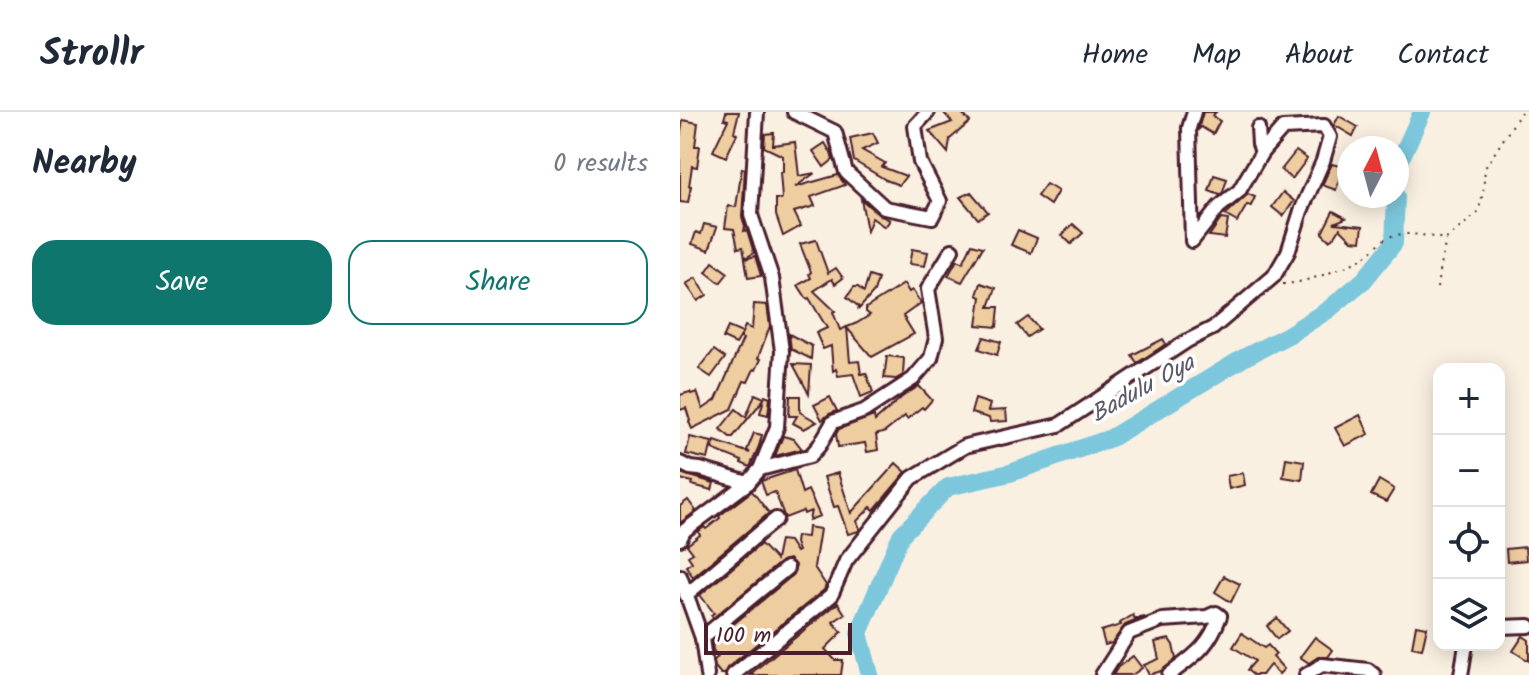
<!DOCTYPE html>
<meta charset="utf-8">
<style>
:root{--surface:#fff;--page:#f2f2f3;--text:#1f2937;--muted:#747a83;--line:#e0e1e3;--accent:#0f766e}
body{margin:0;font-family:Kalam,sans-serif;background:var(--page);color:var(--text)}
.controls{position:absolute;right:24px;bottom:24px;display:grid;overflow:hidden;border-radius:16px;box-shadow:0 4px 20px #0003}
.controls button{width:72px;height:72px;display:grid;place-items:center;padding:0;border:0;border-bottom:2px solid var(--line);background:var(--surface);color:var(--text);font:40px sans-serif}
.compass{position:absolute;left:657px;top:24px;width:72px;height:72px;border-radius:50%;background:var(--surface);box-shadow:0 4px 20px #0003;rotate:6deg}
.scale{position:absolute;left:24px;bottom:20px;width:148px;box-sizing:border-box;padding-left:8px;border:4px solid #4a1f2b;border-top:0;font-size:22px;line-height:28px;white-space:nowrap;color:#4a1f2b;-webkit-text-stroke:6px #fff;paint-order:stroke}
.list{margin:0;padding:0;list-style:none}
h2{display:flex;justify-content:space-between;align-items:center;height:104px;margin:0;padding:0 32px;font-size:34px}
h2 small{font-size:26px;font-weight:400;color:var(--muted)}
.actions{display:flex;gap:16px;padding:24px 32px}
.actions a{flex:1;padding:18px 0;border:2px solid var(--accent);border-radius:24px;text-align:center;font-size:28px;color:var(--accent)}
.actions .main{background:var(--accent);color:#fff}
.icon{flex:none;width:44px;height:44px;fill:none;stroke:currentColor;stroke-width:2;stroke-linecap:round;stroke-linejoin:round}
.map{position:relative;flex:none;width:849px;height:563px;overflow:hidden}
header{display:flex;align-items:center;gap:48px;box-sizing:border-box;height:112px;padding:0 40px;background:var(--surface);border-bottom:2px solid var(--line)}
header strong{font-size:38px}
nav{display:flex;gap:44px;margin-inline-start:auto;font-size:28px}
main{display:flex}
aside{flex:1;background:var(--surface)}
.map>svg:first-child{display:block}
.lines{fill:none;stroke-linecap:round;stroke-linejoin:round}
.river{stroke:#7cc7dc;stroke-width:18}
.building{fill:#eecda0;stroke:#4a1f2b;stroke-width:2}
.minor-casing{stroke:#4a1f2b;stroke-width:18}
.path{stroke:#4a1f2b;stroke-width:2;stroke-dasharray:2 6;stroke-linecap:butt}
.minor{stroke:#fff;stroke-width:12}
.labels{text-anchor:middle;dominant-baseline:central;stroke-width:7;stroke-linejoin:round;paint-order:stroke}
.water-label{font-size:24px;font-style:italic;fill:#5c5a69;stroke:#fff}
</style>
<header>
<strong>Strollr</strong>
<nav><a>Home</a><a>Map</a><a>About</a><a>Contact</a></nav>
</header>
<main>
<aside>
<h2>Nearby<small>0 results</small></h2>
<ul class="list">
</ul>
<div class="actions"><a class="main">Save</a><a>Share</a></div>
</aside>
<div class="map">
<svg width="849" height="563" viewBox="0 0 849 563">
<rect width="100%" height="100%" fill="#faf0e2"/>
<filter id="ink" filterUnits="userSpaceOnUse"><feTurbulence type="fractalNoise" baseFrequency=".0125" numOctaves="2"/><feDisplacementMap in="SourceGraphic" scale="16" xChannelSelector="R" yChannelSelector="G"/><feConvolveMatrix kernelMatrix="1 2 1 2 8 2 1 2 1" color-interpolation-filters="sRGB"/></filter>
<g filter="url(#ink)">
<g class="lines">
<g class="river">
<path d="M 717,55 L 742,0"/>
<path d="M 190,563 L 179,521 L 221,423 L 268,375 L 330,361 L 431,326 L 565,245 L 608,223 L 648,198 L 684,168 L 714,131 L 716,84"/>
</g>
</g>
<g class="building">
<path d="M 46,0 L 59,0 L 54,20 L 57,22 L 46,45 L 33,39 L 48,8 L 44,7 Z"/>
<path d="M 263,0 L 281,0 L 290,10 L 270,27 L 268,41 L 249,19 L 272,10 Z"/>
<path d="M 523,0 L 536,0 L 532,4 L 540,9 L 533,22 L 521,15 L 518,18 Z"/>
<path d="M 659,4 L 678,15 L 673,24 L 654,13 Z"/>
<path d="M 3,8 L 18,11 L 15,34 L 20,34 L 17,55 L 12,54 L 9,74 L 11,74 L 8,91 L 0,90 L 0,25 Z"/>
<path d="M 94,21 L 93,33 L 115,30 L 119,64 L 135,61 L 115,75 L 158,63 L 165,73 L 131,85 L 135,94 L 114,100 L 121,114 L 103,124 L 96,103 L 96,87 L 102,87 L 100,60 L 103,60 L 103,44 L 84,35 L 85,22 Z"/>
<path d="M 193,21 L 198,31 L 182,38 L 205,51 L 202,55 L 226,64 L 219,73 L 206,68 L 174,49 L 170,26 Z"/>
<path d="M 145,31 L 151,41 L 153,48 L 144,55 L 133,39 Z"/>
<path d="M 616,39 L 627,47 L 612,67 L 601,58 Z"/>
<path d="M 652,52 L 663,55 L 656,78 L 642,73 Z"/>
<path d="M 62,56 L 65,57 L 62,105 L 65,114 L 64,119 L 67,118 L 74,141 L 65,146 L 63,135 L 58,136 L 54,117 L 45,116 L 48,94 L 56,95 Z"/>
<path d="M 534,63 L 547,67 L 543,80 L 540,83 L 529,79 Z"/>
<path d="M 366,72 L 378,79 L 370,93 L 357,84 Z"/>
<path d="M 291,80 L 308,100 L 298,107 L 280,85 Z"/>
<path d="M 603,80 L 614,89 L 603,104 L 592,95 Z"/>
<path d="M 568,82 L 575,85 L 571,94 L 567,93 L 557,110 L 545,103 Z"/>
<path d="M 181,87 L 199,103 L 210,108 L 205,115 L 192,106 L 187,119 Z"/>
<path d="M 653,99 L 666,106 L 654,111 L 683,114 L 681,129 L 672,128 L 660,116 L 655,124 L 649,128 L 642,121 Z"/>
<path d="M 541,107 L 548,108 L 545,126 L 529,124 Z"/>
<path d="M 24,112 L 37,115 L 29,138 L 12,132 L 16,120 L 21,122 Z"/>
<path d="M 393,112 L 403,121 L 391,132 L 382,123 Z"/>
<path d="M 338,118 L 357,126 L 351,141 L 331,133 Z"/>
<path d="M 136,128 L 148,161 L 156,156 L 163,166 L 155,172 L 152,167 L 134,179 L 155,199 L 153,200 L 160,218 L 177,211 L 190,203 L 186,200 L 186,196 L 224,172 L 229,180 L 232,178 L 241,191 L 223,204 L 234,222 L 192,245 L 167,216 L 170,250 L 179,249 L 181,262 L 186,261 L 193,280 L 181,285 L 173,262 L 158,264 L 156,257 L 153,259 L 151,234 L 143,237 L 136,221 L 147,216 L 129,186 L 127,187 L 118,173 L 131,166 L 129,162 L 131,160 L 120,132 Z"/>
<path d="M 292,132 L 303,135 L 282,170 L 268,164 L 277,148 L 283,151 Z"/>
<path d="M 232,137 L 248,140 L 245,154 L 229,152 Z"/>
<path d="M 75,144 L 81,164 L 68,166 L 65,147 Z"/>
<path d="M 33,150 L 48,161 L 40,171 L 26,160 Z"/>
<path d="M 189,164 L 198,167 L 194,180 L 178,198 L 179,195 L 167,185 L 174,175 L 178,175 L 184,180 Z"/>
<path d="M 16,166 L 27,183 L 18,189 L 6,172 Z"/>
<path d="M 301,171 L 316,176 L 309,195 L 319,195 L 317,215 L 297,213 L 301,185 L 297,183 Z"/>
<path d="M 74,192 L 87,193 L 90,214 L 78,246 L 81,247 L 76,258 L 74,257 L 68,270 L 64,269 L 52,297 L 12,317 L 9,310 L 10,309 L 6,296 L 0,298 L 0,283 L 10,280 L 11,282 L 17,280 L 23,297 L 36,288 L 63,227 L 61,226 L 61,224 L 56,232 L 43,226 L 48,215 L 62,221 L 65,214 L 72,217 Z"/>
<path d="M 348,205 L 359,217 L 347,225 L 337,213 Z"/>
<path d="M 109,222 L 132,234 L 131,247 L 111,237 Z"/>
<path d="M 304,225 L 321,230 L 317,243 L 299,237 Z"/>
<path d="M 483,227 L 486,232 L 457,251 L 452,243 Z"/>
<path d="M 34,238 L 45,246 L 31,265 L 19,257 Z"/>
<path d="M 207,244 L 224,246 L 223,263 L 216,267 L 204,266 Z"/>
<path d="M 113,252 L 131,253 L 129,282 Z"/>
<path d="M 239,274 L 252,288 L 244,297 L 242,295 L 227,307 L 225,304 L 205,320 L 196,323 L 198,338 L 187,340 L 185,331 L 158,335 L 156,322 L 159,317 L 194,304 L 195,309 L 222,285 Z"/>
<path d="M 75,282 L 84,286 L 85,283 L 90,285 L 88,303 L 80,301 L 84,287 L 53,325 L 50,325 L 40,317 L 56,297 L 66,305 Z"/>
<path d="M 110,284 L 120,284 L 120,300 L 137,310 L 124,317 L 113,311 L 117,304 L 109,304 Z"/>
<path d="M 150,285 L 157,299 L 149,302 L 142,308 L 134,293 Z"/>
<path d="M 295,287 L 310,292 L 308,299 L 326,298 L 327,309 L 310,310 L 309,306 L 291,301 Z"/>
<path d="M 680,303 L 689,322 L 665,334 L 655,316 Z"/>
<path d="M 74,321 L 82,323 L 79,334 L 70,355 L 61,351 L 62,349 L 32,337 L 35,329 L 70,341 L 67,338 Z"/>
<path d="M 103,324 L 114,327 L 122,337 L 95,344 Z"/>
<path d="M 10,325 L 32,330 L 28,347 L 6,342 Z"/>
<path d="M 606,346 L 624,349 L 622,368 L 603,365 Z"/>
<path d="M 216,351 L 226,360 L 194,398 L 191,395 L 177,409 L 180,417 L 179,419 L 168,422 L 158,394 L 154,395 L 144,365 L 158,361 L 171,401 Z"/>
<path d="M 115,358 L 122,381 L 128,378 L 140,404 L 129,408 L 131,399 L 124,402 L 123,399 L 105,406 L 95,380 L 86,383 L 81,369 Z"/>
<path d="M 0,361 L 34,371 L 32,378 L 12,373 L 13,370 L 0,367 Z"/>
<path d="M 563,361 L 565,373 L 549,377 L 547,364 Z"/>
<path d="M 699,368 L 714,377 L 706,390 L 691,383 Z"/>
<path d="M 72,379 L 89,401 L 13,465 L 6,454 L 12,450 L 8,444 L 13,441 L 7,433 L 20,423 L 18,420 L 24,415 L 26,417 L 40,406 L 39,404 Z"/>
<path d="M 8,388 L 16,399 L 0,411 L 0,394 Z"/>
<path d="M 128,415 L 140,417 L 134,455 L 146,473 L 144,478 L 47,556 L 44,562 L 41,562 L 35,555 L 34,548 L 38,545 L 33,538 L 32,530 L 113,463 L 116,454 L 109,447 L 102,449 L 33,506 L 31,503 L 34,501 L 20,483 L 81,432 L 96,448 L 100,428 L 109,429 L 116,440 L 118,439 L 115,431 L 116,424 L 127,425 Z"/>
<path d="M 845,435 L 846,448 L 827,450 L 826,437 Z"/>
<path d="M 544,464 L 560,472 L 551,490 L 535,480 Z"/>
<path d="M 158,491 L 165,502 L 153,510 L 162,520 L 145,537 L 155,548 L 163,548 L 161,563 L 69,563 Z"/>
<path d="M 453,503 L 455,507 L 465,505 L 445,513 L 432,531 L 425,533 L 421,519 L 441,513 L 440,511 Z"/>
<path d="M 597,506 L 608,519 L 597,527 L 587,514 Z"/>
<path d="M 736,513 L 747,515 L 742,537 L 732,535 Z"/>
<path d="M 562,521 L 584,536 L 588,533 L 596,542 L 593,545 L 604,557 L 599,562 L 590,553 L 582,563 L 573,563 L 567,558 L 575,549 L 553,535 Z"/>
<path d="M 843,524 L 849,528 L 849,549 L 833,539 Z"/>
<path d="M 635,525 L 653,538 L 648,545 L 638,545 L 629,551 L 620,545 Z"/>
<path d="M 489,527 L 493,533 L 496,547 L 481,559 L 469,563 L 464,553 L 479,547 L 475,530 Z"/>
<path d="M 453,544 L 462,556 L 452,563 L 433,563 L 438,555 Z"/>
</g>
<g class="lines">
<defs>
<g id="minor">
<path d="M 114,0 L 155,20 L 166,60 L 205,96 L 252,105 L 260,89 L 240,50 L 235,14 L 248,0"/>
<path d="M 578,16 L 579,32 L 582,40"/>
<path d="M 0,351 L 10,356 L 20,357 L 68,371"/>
<path d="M 80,357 L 130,344 L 139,334 L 153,310 L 184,299 L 233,267 L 251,246 L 256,226 L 248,177 L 272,138"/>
<path d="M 0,427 L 4,419 L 68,371 L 80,357 L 97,315 L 102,239 L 92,166 L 71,103 L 77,0"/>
<path d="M 0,464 L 22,526 L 27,563"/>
<path d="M 6,483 L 96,407"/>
<path d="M 819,515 L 849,514"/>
<path d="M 22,526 L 107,456"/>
<path d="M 53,563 L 151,484 L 166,449 L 232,366 L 285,334 L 379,313 L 507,229 L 533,216 L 594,164 L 608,140 L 621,99 L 643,49 L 650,25 L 644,14 L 603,16 L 582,40 L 559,79 L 539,95 L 512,129 L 509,16 L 514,0"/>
<path d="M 422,563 L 449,521 L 482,508 L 527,505 L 536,501 L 540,504 C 528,536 515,543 489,563"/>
<path d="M 626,563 L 642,553 L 688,558 L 694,563"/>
<path d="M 781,563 L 786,533"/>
</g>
</defs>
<use href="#minor" class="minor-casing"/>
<g class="path">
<path d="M 603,172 C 623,172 669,155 686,144 C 698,135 700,126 716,123 C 732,120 751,125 766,127 L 798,101 L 803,81 L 805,56 L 841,0"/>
<path d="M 757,176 L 760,154 L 766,128"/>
</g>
<use href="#minor" class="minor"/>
</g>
</g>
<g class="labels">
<g class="water-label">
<text transform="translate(463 277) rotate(-29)">Badulu Oya</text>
</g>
</g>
</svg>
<div class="controls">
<button>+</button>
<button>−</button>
<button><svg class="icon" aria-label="locate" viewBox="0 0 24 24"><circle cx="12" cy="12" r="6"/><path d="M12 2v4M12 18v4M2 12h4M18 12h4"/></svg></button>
<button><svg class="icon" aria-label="layers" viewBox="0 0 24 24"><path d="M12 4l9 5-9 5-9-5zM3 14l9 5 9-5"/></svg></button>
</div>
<svg class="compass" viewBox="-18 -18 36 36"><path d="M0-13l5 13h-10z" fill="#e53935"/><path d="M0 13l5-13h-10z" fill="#747a83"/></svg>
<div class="scale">100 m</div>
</div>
</main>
